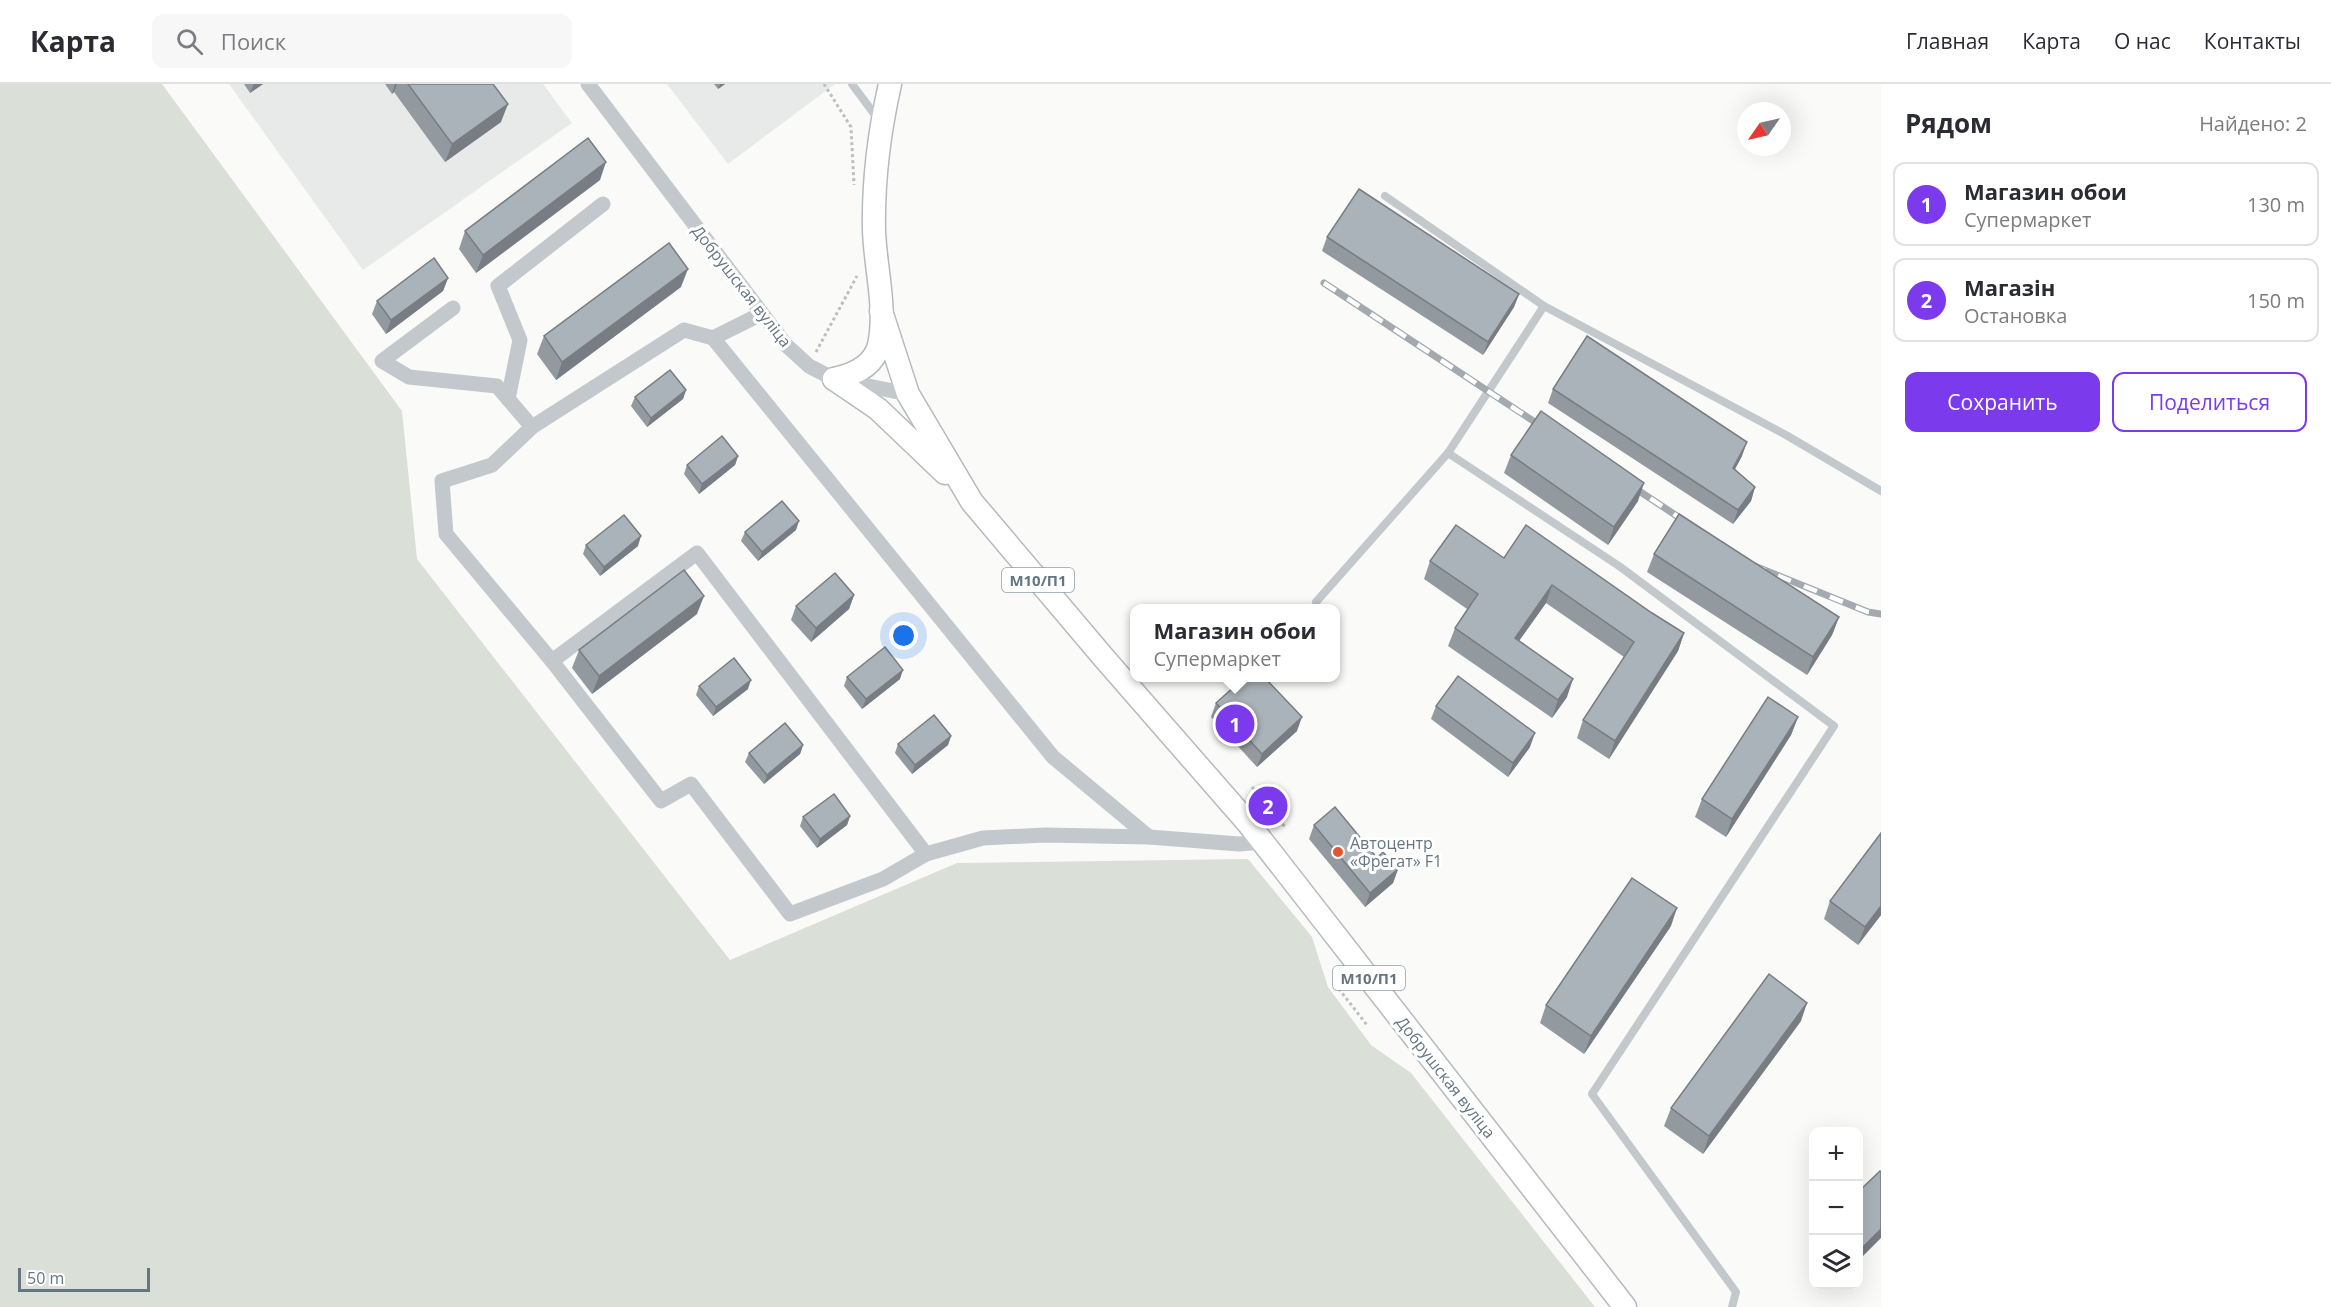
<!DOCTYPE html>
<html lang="ru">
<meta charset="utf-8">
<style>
:root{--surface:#fff;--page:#f7f7f7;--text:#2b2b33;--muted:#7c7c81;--line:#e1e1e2;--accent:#7c3aed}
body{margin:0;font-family:"Open Sans",sans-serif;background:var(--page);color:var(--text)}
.controls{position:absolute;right:18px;bottom:18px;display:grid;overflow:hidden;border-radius:12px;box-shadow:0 6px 24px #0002}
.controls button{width:54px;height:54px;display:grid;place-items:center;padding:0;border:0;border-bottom:2px solid var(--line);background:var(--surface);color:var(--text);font:30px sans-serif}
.compass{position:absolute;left:1737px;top:18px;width:54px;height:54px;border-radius:50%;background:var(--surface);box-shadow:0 6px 24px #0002;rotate:236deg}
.scale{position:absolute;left:18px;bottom:15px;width:132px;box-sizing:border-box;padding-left:6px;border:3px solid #657683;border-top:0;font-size:16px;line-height:21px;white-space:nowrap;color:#657683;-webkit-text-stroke:4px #fff;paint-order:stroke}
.you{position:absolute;left:904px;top:552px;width:21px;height:21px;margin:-15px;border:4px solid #fff;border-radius:50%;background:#1a73e8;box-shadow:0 0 0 9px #1a73e833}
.badge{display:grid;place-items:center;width:39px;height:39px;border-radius:50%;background:var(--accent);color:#fff;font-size:20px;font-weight:700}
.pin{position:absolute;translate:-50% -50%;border:3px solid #fff;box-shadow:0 2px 6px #0006}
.popup{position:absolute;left:1130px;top:520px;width:210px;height:78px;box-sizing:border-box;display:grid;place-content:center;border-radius:12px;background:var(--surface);filter:drop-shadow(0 2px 4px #0005);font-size:20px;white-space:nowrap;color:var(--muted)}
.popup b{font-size:22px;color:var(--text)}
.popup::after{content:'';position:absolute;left:50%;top:100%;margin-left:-12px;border:12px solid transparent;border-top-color:var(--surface)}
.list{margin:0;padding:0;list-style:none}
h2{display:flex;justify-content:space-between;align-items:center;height:78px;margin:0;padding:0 24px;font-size:26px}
h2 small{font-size:20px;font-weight:400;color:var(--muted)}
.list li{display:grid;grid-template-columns:39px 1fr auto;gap:18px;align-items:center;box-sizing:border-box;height:84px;margin:0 12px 12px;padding:0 12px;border:2px solid var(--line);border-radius:12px}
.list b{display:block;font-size:22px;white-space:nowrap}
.list p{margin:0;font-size:20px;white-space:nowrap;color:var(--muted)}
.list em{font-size:20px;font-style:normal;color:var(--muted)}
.actions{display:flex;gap:12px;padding:18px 24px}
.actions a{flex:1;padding:14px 0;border:2px solid var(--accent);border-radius:12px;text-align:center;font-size:21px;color:var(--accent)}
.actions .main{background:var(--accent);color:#fff}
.icon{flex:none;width:33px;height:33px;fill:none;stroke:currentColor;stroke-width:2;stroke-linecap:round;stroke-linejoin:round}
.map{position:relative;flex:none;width:1881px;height:1223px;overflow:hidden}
header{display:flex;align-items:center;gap:36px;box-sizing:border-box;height:84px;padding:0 30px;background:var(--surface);border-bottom:2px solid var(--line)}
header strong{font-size:28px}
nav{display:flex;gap:33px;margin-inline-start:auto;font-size:21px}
.search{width:420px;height:54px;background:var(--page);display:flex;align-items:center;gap:15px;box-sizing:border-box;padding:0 21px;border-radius:12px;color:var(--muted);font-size:22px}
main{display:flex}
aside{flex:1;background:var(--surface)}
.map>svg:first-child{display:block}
.built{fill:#e8e9e9}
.green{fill:#dadfd7}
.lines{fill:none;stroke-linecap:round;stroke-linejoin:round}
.primary-casing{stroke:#b5babe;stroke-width:25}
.path{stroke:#bbbfc2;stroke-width:3;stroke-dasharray:3 3;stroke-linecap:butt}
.lane{stroke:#c3c8cc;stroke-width:8}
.street{stroke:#c3c8cc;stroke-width:15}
.primary{stroke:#fff;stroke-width:22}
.rail-casing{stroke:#a2aab0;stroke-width:7}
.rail{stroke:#fff;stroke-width:4.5;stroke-dasharray:14;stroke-linecap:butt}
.wall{fill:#929a9f}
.shaded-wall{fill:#777d82}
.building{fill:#aab3b9;stroke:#777d82;stroke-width:1.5}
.poi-dot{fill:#e4572e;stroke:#fff;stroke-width:2}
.labels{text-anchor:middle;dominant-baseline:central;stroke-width:6;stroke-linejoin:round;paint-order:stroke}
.shield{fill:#fff;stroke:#939fa8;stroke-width:1.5}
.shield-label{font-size:15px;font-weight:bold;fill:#657683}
.street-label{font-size:16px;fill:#657683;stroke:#fff}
.poi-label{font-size:16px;fill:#657683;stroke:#fff;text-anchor:start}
</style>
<header>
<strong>Карта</strong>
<div class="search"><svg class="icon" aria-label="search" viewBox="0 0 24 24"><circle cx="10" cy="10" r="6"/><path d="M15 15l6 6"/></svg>Поиск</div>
<nav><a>Главная</a><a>Карта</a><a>О нас</a><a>Контакты</a></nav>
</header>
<main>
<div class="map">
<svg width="1881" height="1223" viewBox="0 0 1881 1223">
<rect width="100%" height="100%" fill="#fafaf8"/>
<g class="built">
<path d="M 229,0 L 543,0 L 572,39 L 363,186 Z"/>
<path d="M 667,0 L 835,0 L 728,80 Z"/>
</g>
<path class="green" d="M 0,0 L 162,0 L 402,327 L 417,475 L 730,876 L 957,779 L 1248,775 L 1312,853 L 1328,903 L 1371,961 L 1411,989 L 1595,1223 L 0,1223 Z"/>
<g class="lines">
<defs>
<g id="primary">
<path d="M 881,227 L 908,310 L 972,418 L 1104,574 L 1248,739 L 1625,1223"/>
<path d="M 834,295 C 853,291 874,282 879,261 C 887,224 875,183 874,146 C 873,96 879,49 890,0"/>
<path d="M 834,295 L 878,325 L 945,389"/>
</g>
</defs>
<use href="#primary" class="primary-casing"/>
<g class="path">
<path d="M 824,0 L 851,43 L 854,101"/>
<path d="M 816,268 L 857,192"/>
<path d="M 1252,703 L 1286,744"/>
<path d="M 1335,900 L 1367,941"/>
</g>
<g class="lane">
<path d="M 852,0 L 878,35"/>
<path d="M 1385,112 L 1544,222 L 1786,351 L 1881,407"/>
<path d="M 1448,369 L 1619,482 L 1834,642 L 1592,1010 L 1736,1208 L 1732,1223"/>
<path d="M 1316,518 L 1448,369 L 1544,222"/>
</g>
<g class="street">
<path d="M 588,0 L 786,261 L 809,282 L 834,295 L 908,310"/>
<path d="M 453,224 L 382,277 L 409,293 L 497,302 L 532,343"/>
<path d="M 761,230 L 713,254 L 684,246 L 532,343 L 492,381 L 442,397 L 446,450 L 552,577 L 661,717 L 691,700 L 790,830 L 883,795 L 926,770 L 983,754 L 1045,751 L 1149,753 L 1239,760 L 1263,758"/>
<path d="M 713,254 L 1053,673 L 1149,753"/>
<path d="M 508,315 L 520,256 L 498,202 L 603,120"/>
<path d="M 552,577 L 697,469 L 926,770"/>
</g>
<use href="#primary" class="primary"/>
<defs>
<g id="rail">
<path d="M 1324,199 L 1547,346"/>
<path d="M 1627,399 L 1692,442"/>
<path d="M 1752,481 L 1868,528 L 1881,530"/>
</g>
</defs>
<use href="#rail" class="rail-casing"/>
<use href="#rail" class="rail"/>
</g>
<g class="wall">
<path d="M 244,0 L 263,0 L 250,9 Z"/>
<path d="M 385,0 L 493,0 L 501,38 L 445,78 L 394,8 L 392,10 Z"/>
<path d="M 714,0 L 725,0 L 718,5 Z"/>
<path d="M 600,96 L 476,189 L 459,165 L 465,147 Z"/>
<path d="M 1327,153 L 1519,210 L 1514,223 L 1483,271 L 1322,167 Z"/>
<path d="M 448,194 L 443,207 L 386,250 L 372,230 L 377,217 Z"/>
<path d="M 681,203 L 556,296 L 537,270 L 544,252 Z"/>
<path d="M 1553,305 L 1742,372 L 1735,385 L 1755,403 L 1751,417 L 1733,440 L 1548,319 Z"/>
<path d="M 686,306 L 683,315 L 647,343 L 631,322 L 635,313 Z"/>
<path d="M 1511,371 L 1638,417 L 1608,461 L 1504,389 Z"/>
<path d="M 738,372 L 735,381 L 699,410 L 684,390 L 687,381 Z"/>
<path d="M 796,446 L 758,477 L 741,457 L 745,448 Z"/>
<path d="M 586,461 L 638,462 L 600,492 L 583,470 Z"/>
<path d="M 1654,470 L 1839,533 L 1832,551 L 1807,591 L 1647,488 Z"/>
<path d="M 1504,474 L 1652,529 L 1684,549 L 1678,567 L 1609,675 L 1577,654 L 1583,636 L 1624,573 L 1546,519 L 1519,557 L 1567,613 L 1552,634 L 1448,562 L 1455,544 L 1467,525 L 1424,495 L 1430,477 Z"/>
<path d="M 854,511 L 849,525 L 811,558 L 791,536 L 796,522 Z"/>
<path d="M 697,530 L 592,610 L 572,584 L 579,566 Z"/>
<path d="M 847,593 L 900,595 L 862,625 L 844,602 Z"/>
<path d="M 699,602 L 748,605 L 713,632 L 696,611 Z"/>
<path d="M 1216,619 L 1297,647 L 1257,683 L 1211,633 Z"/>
<path d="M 1436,622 L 1530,663 L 1508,693 L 1431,635 Z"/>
<path d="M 1798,633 L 1791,651 L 1726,753 L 1695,733 L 1702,715 Z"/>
<path d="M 951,652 L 948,661 L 912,690 L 895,669 L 898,660 Z"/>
<path d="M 803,661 L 800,670 L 764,700 L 745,678 L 749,669 Z"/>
<path d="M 850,732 L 847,741 L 817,764 L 800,742 L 803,733 Z"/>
<path d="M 1314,741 L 1398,785 L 1393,799 L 1365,823 L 1309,755 Z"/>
<path d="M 1881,749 L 1881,831 L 1858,861 L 1824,835 L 1830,817 Z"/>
<path d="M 1671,842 L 1584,970 L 1540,939 L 1546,921 Z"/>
<path d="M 1801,937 L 1703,1070 L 1664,1042 L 1671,1024 Z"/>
</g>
<g class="shaded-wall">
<path d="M 254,0 L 263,0 L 250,9 Z"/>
<path d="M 395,0 L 397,0 L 394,8 L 392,10 Z"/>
<path d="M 720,0 L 725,0 L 718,5 Z"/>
<path d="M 508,20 L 501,38 L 445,78 L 452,60 Z"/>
<path d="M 606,78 L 600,96 L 476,189 L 483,171 Z"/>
<path d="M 688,185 L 681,203 L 556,296 L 562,278 Z"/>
<path d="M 448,194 L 443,207 L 386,250 L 391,236 Z"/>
<path d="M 1519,210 L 1514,223 L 1483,271 L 1488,258 Z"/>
<path d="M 686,306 L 683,315 L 647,343 L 651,334 Z"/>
<path d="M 1747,358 L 1742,372 L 1728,398 L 1733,384 Z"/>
<path d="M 738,372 L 735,381 L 699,410 L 702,400 Z"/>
<path d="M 1644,399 L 1638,417 L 1608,461 L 1614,443 Z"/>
<path d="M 1755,403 L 1751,417 L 1733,440 L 1738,426 Z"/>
<path d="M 799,437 L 796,446 L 758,477 L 762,468 Z"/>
<path d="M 641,452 L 638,462 L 600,492 L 604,483 Z"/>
<path d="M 1552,501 L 1546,519 L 1508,572 L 1515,554 Z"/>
<path d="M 854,511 L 849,525 L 811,558 L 816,544 Z"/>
<path d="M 704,512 L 697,530 L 592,610 L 599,592 Z"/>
<path d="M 1839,533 L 1832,551 L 1807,591 L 1813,573 Z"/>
<path d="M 1684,549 L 1678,567 L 1609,675 L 1615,657 Z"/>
<path d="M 903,586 L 900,595 L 862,625 L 866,615 Z"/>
<path d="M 1573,595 L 1567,613 L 1552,634 L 1558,616 Z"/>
<path d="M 751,596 L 748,605 L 713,632 L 716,623 Z"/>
<path d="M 1302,633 L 1297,647 L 1257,683 L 1262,670 Z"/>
<path d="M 1798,633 L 1791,651 L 1726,753 L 1732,735 Z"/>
<path d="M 1535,649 L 1530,663 L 1508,693 L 1513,679 Z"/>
<path d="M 951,652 L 948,661 L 912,690 L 915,681 Z"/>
<path d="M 803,661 L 800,670 L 764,700 L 767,691 Z"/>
<path d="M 850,732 L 847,741 L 817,764 L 820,755 Z"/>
<path d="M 1398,785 L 1393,799 L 1365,823 L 1370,809 Z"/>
<path d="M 1881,822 L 1881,831 L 1858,861 L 1865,843 Z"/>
<path d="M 1677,824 L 1671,842 L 1584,970 L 1591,952 Z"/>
<path d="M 1807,919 L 1801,937 L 1703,1070 L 1709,1052 Z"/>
<path d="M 1881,1145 L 1881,1154 L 1858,1177 L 1858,1168 Z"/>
</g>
<g class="building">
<path d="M 408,0 L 493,0 L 508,20 L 452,60 Z"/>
<path d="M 588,54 L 606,78 L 483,171 L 465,147 Z"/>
<path d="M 1359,105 L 1519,210 L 1488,258 L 1327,153 Z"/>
<path d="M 669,159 L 688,185 L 562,278 L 544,252 Z"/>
<path d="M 434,174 L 448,194 L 391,236 L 377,217 Z"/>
<path d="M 1587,252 L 1747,358 L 1733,384 L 1755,403 L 1738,426 L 1553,305 Z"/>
<path d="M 670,286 L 686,306 L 651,334 L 635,313 Z"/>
<path d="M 1541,327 L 1644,399 L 1614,443 L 1511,371 Z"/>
<path d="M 722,352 L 738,372 L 702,400 L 687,381 Z"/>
<path d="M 782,417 L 799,437 L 762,468 L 745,448 Z"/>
<path d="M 1679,430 L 1839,533 L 1813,573 L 1654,470 Z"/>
<path d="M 624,431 L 641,452 L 604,483 L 586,461 Z"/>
<path d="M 1456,441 L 1504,474 L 1526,441 L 1652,529 L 1684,549 L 1615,657 L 1583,636 L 1634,558 L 1552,501 L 1515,554 L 1573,595 L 1558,616 L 1455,544 L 1478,510 L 1430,477 Z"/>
<path d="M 684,486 L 704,512 L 599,592 L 579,566 Z"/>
<path d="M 835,489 L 854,511 L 816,544 L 796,522 Z"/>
<path d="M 885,563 L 903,586 L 866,615 L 847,593 Z"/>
<path d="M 734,574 L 751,596 L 716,623 L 699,602 Z"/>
<path d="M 1458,592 L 1535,649 L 1513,679 L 1436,622 Z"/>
<path d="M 1244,594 L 1265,594 L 1302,633 L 1262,670 L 1216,619 Z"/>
<path d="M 1768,613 L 1798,633 L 1732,735 L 1702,715 Z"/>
<path d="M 934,631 L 951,652 L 915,681 L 898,660 Z"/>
<path d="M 785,639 L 803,661 L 767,691 L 749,669 Z"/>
<path d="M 834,710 L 850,732 L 820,755 L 803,733 Z"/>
<path d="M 1335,723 L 1377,774 L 1383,768 L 1398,785 L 1370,809 L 1314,741 Z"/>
<path d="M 1881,749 L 1881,822 L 1865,843 L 1830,817 Z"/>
<path d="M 1632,794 L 1677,824 L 1591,952 L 1546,921 Z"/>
<path d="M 1769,890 L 1807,919 L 1709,1052 L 1671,1024 Z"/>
<path d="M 1880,1087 L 1881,1088 L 1881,1145 L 1858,1168 L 1858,1108 Z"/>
</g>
<circle class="poi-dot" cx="1338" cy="768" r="6"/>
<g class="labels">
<g class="shield">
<rect x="1002" y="484" width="72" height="24" rx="4.5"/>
<rect x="1333" y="882" width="72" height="24" rx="4.5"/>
</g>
<g class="shield-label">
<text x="1038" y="496">М10/П1</text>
<text x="1369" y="894">М10/П1</text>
</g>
<g class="street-label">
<text transform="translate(742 202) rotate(52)">Добрушская вуліца</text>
<text transform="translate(1446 993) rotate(52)">Добрушская вуліца</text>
</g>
<g class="poi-label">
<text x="1350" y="759">Автоцентр<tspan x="1350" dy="18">«Фрегат» F1</tspan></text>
</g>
</g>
</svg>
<div class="controls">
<button>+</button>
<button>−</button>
<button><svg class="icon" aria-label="layers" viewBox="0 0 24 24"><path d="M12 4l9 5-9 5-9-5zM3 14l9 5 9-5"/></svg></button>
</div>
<svg class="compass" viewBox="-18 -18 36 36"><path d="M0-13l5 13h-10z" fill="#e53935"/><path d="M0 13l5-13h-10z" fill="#7c7c81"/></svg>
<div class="scale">50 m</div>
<div class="you"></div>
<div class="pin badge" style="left:1235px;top:640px">1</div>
<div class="popup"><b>Магазин обои</b>Супермаркет</div>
<div class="pin badge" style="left:1268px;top:722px">2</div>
</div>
<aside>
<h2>Рядом<small>Найдено: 2</small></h2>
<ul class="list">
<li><span class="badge">1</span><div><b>Магазин обои</b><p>Супермаркет</p></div><em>130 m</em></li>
<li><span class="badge">2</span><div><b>Магазін</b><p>Остановка</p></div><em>150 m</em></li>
</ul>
<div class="actions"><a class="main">Сохранить</a><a>Поделиться</a></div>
</aside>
</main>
